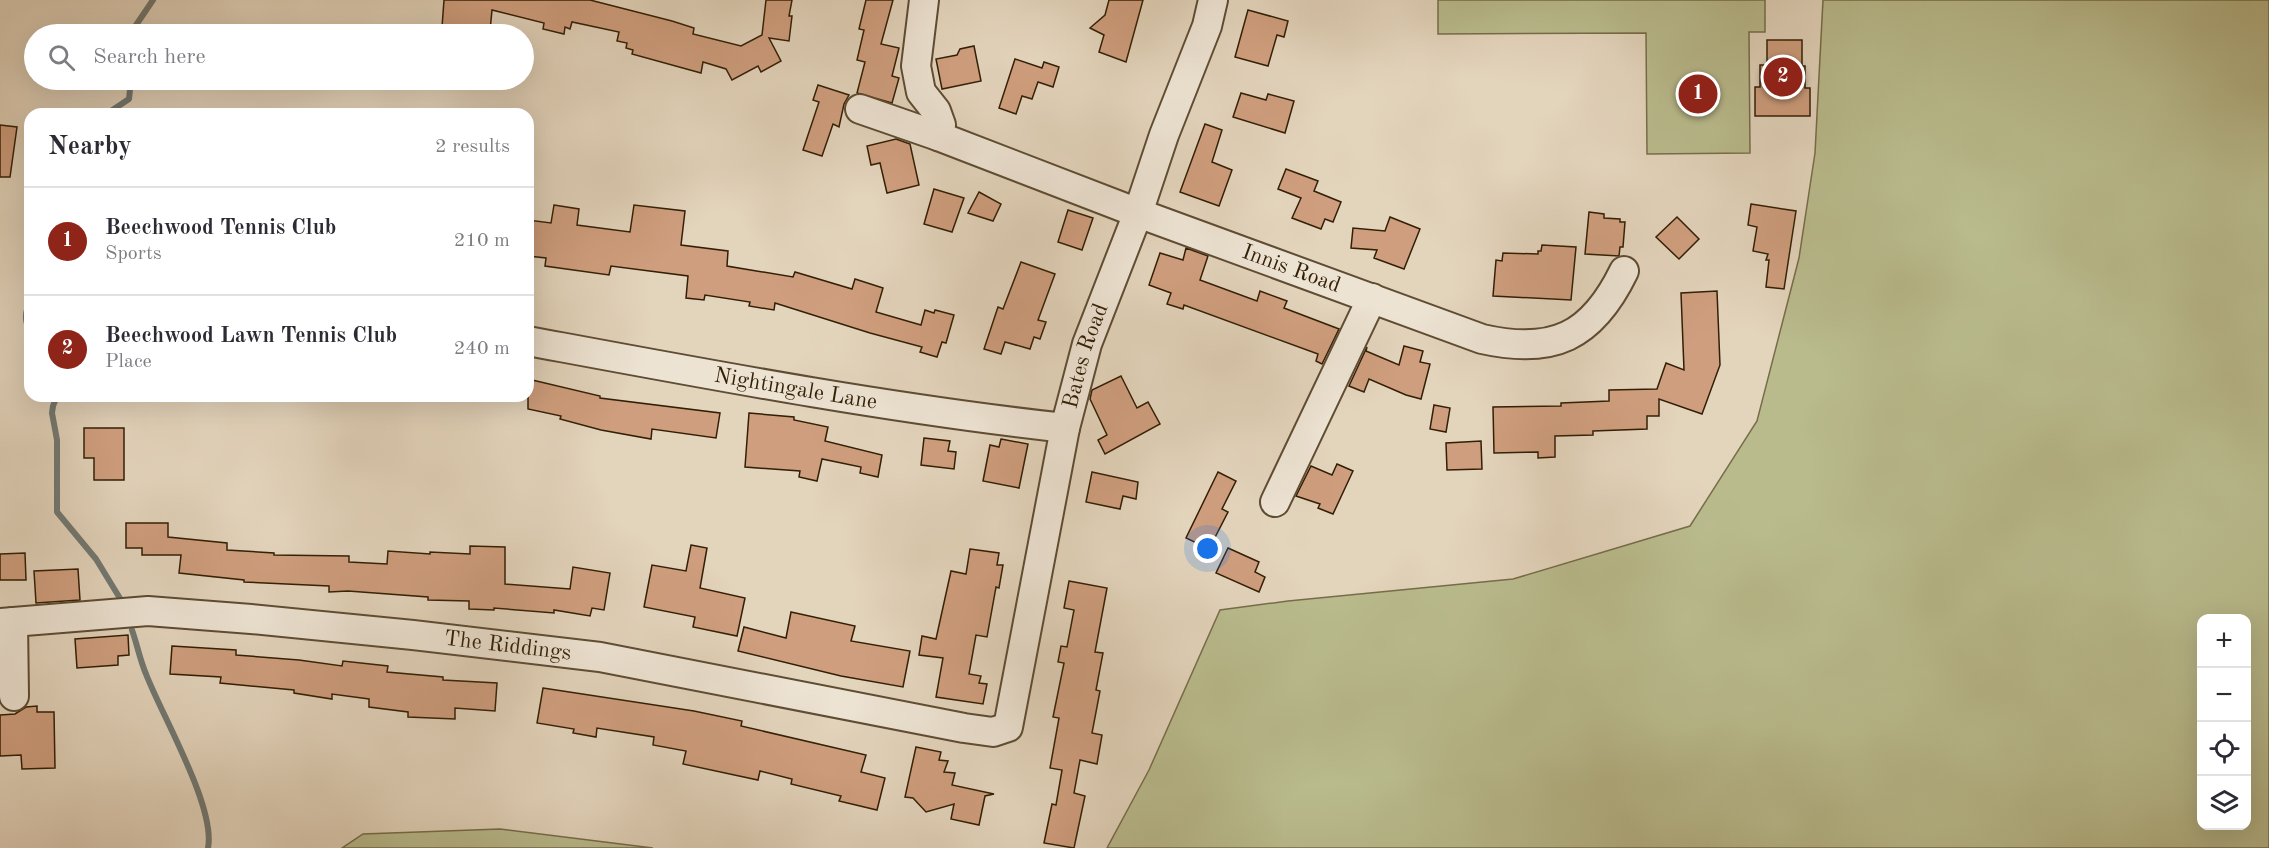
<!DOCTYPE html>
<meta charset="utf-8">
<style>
:root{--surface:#fff;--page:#f7f7f7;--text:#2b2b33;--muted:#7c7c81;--line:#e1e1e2;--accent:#8f2418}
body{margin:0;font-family:"Old Standard TT",serif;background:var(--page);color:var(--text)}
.controls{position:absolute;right:18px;bottom:18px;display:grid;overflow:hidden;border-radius:12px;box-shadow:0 6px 24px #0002}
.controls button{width:54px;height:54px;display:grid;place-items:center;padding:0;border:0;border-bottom:2px solid var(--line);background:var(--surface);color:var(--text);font:30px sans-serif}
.you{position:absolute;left:1208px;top:549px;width:21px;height:21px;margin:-15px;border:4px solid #fff;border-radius:50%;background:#1a73e8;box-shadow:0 0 0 9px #1a73e833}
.badge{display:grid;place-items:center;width:39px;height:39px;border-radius:50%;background:var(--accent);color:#fff;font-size:20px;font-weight:700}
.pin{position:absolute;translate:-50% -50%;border:3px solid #fff;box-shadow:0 2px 6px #0006}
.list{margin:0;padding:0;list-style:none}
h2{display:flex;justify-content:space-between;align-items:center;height:78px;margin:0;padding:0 24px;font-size:26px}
h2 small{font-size:20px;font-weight:400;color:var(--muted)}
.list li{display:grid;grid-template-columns:39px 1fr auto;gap:18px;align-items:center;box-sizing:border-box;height:108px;padding:0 24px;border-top:2px solid var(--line)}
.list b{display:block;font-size:22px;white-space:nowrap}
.list p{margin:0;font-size:20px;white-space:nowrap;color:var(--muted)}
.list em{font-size:20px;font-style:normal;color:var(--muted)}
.icon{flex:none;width:33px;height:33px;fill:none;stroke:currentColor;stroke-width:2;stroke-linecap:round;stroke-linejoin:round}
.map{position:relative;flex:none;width:2269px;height:848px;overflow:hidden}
.search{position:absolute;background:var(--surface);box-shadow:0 6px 24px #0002;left:24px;top:24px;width:510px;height:66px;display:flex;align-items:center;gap:15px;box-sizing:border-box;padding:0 21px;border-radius:33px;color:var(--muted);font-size:22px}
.panel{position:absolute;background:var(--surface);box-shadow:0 6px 24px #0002;left:24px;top:108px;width:510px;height:294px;border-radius:18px}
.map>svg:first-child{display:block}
.green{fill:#b9bb8d;stroke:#766d49;stroke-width:1.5;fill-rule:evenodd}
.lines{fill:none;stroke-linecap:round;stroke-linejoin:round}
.stream{stroke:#727973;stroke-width:6}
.building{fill:#cf9e7e;stroke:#321f05;stroke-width:1.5}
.minor-casing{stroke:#5e4c33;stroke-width:32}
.minor{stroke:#ede3d3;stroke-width:28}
.labels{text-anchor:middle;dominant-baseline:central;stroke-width:4.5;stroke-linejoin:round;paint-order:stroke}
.street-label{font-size:22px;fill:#321f05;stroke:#ede3d3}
</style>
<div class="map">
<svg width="2269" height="848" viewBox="0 0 2269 848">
<rect width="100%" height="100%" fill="#e3d4bc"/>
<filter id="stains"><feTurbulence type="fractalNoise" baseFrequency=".00333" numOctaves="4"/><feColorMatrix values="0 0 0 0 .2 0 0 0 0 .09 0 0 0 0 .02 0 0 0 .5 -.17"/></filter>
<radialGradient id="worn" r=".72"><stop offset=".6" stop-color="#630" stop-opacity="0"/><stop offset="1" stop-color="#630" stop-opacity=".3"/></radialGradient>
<g class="green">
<path d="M 1438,0 L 1765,0 L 1765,32 L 1749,32 L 1750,153 L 1647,154 L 1646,33 L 1438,34 Z"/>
<path d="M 1823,0 L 2269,0 L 2269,848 L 1107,848 L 1149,770 L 1220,610 L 1288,601 L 1513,579 L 1690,526 L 1757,421 L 1799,258 L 1815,153 ZM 2202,618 L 2246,618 L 2246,826 L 2202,826 Z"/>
<path d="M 500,829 L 653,848 L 342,848 L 363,834 Z"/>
</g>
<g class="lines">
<g class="stream">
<path d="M 130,34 L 153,0"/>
<path d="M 110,114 L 111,111 L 129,99 L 131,80"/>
<path d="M 30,304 C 24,312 25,323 30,330"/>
<path d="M 57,396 L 53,406 L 52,413 L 57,440 L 57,512 L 96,559 L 121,600"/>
<path d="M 132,630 C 137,644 140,660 146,674 C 162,716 216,807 208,848"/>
</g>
</g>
<g class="building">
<path d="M 444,0 L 590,0 L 672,21 L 694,28 L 693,34 L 741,46 L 762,35 L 766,0 L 792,0 L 789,16 L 792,16 L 789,41 L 769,38 L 781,61 L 761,72 L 758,66 L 732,80 L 726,69 L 703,62 L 701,73 L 632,54 L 633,50 L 626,48 L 627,43 L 617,41 L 619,32 L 572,22 L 570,29 L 565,27 L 564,34 L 543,29 L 544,23 L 492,10 L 490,31 L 442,27 Z"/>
<path d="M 866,0 L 893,0 L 881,44 L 899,48 L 892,76 L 899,78 L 892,103 L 857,93 L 865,62 L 857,60 L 864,30 L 859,29 Z"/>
<path d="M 1109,0 L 1143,0 L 1126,62 L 1099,52 L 1104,35 L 1090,28 L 1105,15 Z"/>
<path d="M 1248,10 L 1288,21 L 1284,37 L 1277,35 L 1268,66 L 1235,57 Z"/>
<path d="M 1767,40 L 1802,40 L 1802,66 L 1805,66 L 1805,88 L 1810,88 L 1810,116 L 1755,116 L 1755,87 L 1760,87 L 1760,65 L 1767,65 Z"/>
<path d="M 974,46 L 981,81 L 942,89 L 936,59 L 957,55 L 960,49 Z"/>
<path d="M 1015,59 L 1042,68 L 1044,62 L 1059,67 L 1053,87 L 1038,82 L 1032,99 L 1022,96 L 1016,114 L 999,108 Z"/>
<path d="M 818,85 L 849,95 L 844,104 L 839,127 L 833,124 L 822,156 L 803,150 L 819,102 L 813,100 Z"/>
<path d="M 1241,93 L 1266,100 L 1268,94 L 1294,101 L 1285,133 L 1233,117 Z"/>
<path d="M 1205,124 L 1222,130 L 1212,162 L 1232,170 L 1219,206 L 1180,192 Z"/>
<path d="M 0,125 L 17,127 L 10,177 L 0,177 Z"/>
<path d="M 896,139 L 910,144 L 919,185 L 887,193 L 880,163 L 871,165 L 867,146 Z"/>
<path d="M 1286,169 L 1318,181 L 1314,191 L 1341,202 L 1333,222 L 1325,219 L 1321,229 L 1292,218 L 1301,198 L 1278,189 Z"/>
<path d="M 934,189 L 964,198 L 952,232 L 924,224 Z"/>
<path d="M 979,192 L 1001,204 L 993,221 L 968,213 Z"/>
<path d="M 1751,204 L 1796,211 L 1784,289 L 1766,287 L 1769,260 L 1766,260 L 1768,254 L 1753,251 L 1757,227 L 1748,225 Z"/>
<path d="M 554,205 L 579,209 L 577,225 L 630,232 L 634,205 L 685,211 L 681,245 L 728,251 L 727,266 L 793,277 L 795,272 L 852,289 L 855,279 L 883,288 L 876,312 L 921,325 L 925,310 L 934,313 L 935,310 L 954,315 L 946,343 L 942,342 L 937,357 L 920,352 L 922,347 L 870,333 L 775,303 L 774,310 L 749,306 L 750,302 L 705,295 L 704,300 L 686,298 L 688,276 L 611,266 L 609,275 L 545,266 L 546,258 L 528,256 L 528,220 L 551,223 Z"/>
<path d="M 1068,210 L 1093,218 L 1082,250 L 1058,242 Z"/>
<path d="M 1589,212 L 1604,214 L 1604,218 L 1620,219 L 1620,222 L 1625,222 L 1623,247 L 1620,247 L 1619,256 L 1585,254 Z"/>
<path d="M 1390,217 L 1420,229 L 1404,269 L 1374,258 L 1377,250 L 1351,248 L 1353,228 L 1385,231 Z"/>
<path d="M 1677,217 L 1699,239 L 1679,259 L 1656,237 Z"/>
<path d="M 1542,245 L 1576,247 L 1571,300 L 1493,296 L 1496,260 L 1502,261 L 1503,253 L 1538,254 L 1538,251 L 1541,251 Z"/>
<path d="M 1186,248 L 1208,256 L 1200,280 L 1257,301 L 1260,291 L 1287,301 L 1284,308 L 1339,329 L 1322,364 L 1316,361 L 1318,354 L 1184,305 L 1183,309 L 1167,304 L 1171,293 L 1149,285 L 1160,253 L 1183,260 Z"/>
<path d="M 1021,262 L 1055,274 L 1038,320 L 1046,322 L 1040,339 L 1034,337 L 1030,349 L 1005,342 L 1001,354 L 984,349 L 998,307 L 1003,309 Z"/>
<path d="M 1717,291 L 1720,365 L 1702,414 L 1659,399 L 1659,416 L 1647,416 L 1647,429 L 1593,431 L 1593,435 L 1555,436 L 1555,457 L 1538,458 L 1538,452 L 1494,453 L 1493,407 L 1561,406 L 1561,403 L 1609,401 L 1609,390 L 1657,389 L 1666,363 L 1684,370 L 1681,293 Z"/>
<path d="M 1404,346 L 1423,351 L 1420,362 L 1430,364 L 1421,399 L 1406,395 L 1369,379 L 1364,392 L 1349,386 L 1367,347 L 1366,351 L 1399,365 Z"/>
<path d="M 1121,376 L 1137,408 L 1148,402 L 1160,424 L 1105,454 L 1098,440 L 1107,435 L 1090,399 L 1092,390 Z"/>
<path d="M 528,379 L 600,396 L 600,398 L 720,413 L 716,438 L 652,429 L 651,439 L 601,430 L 560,419 L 561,416 L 528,409 Z"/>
<path d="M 1434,405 L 1450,408 L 1446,432 L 1430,429 Z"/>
<path d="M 749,413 L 794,417 L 794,420 L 828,427 L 825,441 L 882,455 L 878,477 L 860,473 L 861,467 L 822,459 L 817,481 L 799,477 L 800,471 L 745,467 Z"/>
<path d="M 84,428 L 124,428 L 124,480 L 94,480 L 94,458 L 84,458 Z"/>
<path d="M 924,438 L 950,441 L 948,451 L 956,452 L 954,469 L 921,465 Z"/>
<path d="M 1001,439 L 1028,444 L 1019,488 L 983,481 L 990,445 L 999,447 Z"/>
<path d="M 1481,441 L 1482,469 L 1447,470 L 1446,443 Z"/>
<path d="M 1337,464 L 1353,471 L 1333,514 L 1318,508 L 1320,504 L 1296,496 L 1311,466 L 1332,475 Z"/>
<path d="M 1092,472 L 1138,482 L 1136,499 L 1123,496 L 1120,509 L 1086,502 Z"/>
<path d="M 1218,472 L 1236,481 L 1222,509 L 1228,512 L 1209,549 L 1186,538 Z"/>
<path d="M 126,523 L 168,523 L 168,537 L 227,543 L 227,550 L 274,553 L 274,555 L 349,556 L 349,562 L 387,564 L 388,551 L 430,554 L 430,552 L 470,554 L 470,546 L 505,547 L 505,584 L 570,589 L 573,567 L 610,573 L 604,610 L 592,608 L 590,616 L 554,610 L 554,613 L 494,608 L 494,610 L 469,609 L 469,601 L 428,600 L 428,597 L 348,591 L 329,592 L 329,586 L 244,582 L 244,580 L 179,573 L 181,555 L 142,555 L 142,548 L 126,548 Z"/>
<path d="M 691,545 L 707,548 L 700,588 L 745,598 L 737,636 L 693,627 L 695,617 L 644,607 L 652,565 L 686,571 Z"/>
<path d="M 1228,548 L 1259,562 L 1255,572 L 1265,577 L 1259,592 L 1216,573 Z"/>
<path d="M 970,549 L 999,553 L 997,565 L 1003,565 L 999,588 L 996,587 L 987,637 L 976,635 L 969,674 L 981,676 L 979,683 L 987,684 L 983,704 L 936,697 L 943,658 L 919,655 L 922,636 L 936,639 L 951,571 L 966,574 Z"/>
<path d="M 25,553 L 26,580 L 0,580 L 0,554 Z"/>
<path d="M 78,569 L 80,600 L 36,603 L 34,571 Z"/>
<path d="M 1069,581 L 1107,588 L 1095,652 L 1103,653 L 1096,690 L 1100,691 L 1092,733 L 1102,735 L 1097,764 L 1080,760 L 1074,793 L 1085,796 L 1074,848 L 1044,843 L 1052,804 L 1056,805 L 1062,770 L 1050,768 L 1059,718 L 1053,717 L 1064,663 L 1058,662 L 1061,646 L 1067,647 L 1074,610 L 1064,608 Z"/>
<path d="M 791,612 L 855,626 L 851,641 L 910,651 L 903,687 L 841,676 L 738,651 L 744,627 L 786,638 Z"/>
<path d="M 128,635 L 129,655 L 118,656 L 118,665 L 77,668 L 75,639 Z"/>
<path d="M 172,646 L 236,650 L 236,655 L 299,660 L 342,666 L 343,661 L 388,666 L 387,672 L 443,677 L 443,680 L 497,683 L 495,711 L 455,708 L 455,719 L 408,717 L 408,712 L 369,707 L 369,699 L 332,694 L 332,699 L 294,693 L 294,690 L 220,683 L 221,677 L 170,674 Z"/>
<path d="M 543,688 L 694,711 L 742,721 L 741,726 L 866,755 L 861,772 L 885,778 L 877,810 L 839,801 L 841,796 L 791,784 L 792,779 L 760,771 L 758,780 L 683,764 L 686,751 L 653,745 L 654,737 L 597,728 L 596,737 L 573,733 L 574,729 L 537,723 Z"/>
<path d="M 37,706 L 37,712 L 54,712 L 55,768 L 22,769 L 21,755 L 0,756 L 0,715 L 15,714 L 26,707 Z"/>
<path d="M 916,747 L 941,752 L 939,760 L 948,761 L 944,772 L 955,773 L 952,785 L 994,794 L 985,796 L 979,825 L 951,819 L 954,804 L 926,812 L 913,798 L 905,797 Z"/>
</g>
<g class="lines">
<defs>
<g id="minor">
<path d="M 924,0 L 916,66 L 921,92 L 936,111 L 941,125 L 938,136"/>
<path id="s1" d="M 860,109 L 938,136 L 1138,213 L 1482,339 C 1553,355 1592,337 1624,271"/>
<path id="s2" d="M 528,341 C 706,374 884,408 1065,428"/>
<path d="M 1275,502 L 1372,298"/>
<path d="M 13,622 L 14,696"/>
<path id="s3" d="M 0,623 L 148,611 L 251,619 L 413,635 L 600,657 L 964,728 L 993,732 L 1008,727 L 1065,428 L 1087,344 L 1138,213 L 1164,135 L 1207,26 L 1213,0"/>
</g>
</defs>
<use href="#minor" class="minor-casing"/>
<use href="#minor" class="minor"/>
</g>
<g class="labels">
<g class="street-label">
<text stroke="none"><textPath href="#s1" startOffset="460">Innis Road</textPath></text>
<text stroke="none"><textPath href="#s3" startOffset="1398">Bates Road</textPath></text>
<text stroke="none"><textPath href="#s2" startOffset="272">Nightingale Lane</textPath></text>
<text stroke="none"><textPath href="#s3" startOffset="510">The Riddings</textPath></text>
</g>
</g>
<rect width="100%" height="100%" filter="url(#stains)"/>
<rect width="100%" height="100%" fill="url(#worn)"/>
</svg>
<div class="controls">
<button>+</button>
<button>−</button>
<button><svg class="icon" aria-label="locate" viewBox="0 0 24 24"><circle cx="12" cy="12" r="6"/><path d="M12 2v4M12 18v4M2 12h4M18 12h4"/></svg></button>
<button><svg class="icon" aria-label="layers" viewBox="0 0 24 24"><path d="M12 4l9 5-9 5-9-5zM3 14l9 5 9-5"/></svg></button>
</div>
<div class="you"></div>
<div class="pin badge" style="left:1698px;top:94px">1</div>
<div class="pin badge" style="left:1783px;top:77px">2</div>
<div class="search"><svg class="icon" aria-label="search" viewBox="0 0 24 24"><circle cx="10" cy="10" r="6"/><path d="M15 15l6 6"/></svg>Search here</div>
<section class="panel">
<h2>Nearby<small>2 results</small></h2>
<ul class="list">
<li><span class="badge">1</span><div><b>Beechwood Tennis Club</b><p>Sports</p></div><em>210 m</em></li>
<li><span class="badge">2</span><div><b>Beechwood Lawn Tennis Club</b><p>Place</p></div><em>240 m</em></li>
</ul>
</section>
</div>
